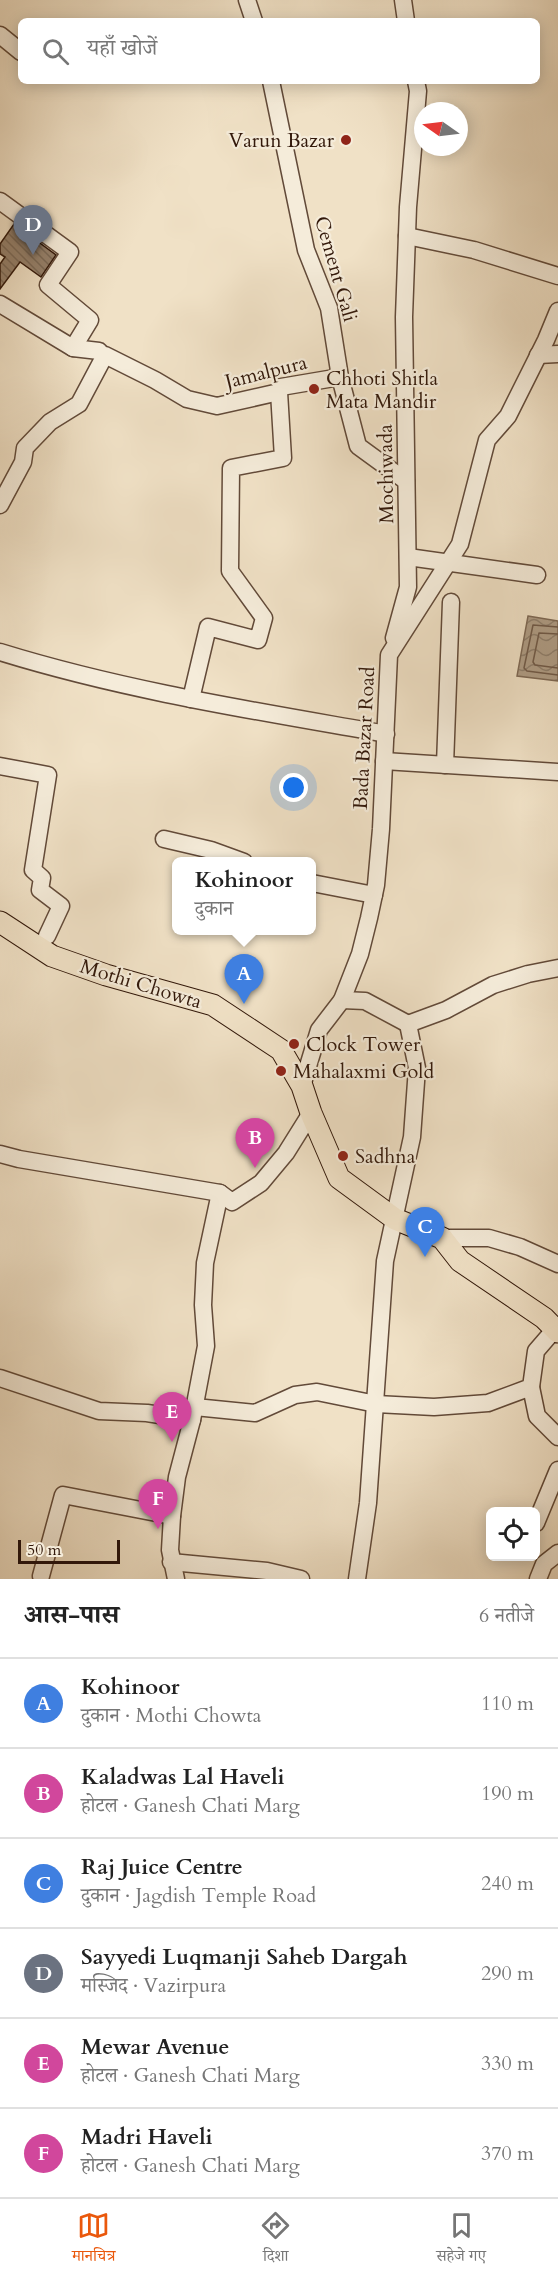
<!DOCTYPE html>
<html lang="hi">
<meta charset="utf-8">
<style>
:root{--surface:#fff;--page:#f6f6f6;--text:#222;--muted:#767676;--line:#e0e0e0;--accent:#ea580c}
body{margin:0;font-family:Cardo,"Noto Serif Devanagari",serif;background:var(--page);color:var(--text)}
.controls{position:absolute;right:18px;bottom:18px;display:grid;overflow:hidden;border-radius:9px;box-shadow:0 3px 15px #0003}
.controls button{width:54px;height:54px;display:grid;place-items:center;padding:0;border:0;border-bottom:2px solid var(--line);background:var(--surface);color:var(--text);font:30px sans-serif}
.compass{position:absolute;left:414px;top:102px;width:54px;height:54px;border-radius:50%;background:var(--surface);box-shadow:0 3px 15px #0003;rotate:284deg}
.scale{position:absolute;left:18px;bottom:15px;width:102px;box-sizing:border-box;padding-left:6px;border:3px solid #32180a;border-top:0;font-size:16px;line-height:21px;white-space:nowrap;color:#32180a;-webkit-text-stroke:4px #f5ecda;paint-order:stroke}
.you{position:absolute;left:294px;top:788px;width:21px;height:21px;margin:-15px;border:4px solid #fff;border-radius:50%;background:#1a73e8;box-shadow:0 0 0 9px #1a73e833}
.badge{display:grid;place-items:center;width:39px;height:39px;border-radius:50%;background:var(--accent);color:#fff;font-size:20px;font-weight:700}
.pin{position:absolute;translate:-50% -50px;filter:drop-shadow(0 2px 3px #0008)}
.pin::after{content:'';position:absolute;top:32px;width:21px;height:18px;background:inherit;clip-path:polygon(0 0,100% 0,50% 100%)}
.popup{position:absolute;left:172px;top:857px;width:144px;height:78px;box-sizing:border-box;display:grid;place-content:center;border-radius:9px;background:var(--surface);filter:drop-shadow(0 2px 4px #0005);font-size:20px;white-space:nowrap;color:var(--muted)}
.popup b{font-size:22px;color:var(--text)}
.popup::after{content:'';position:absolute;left:50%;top:100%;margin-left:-12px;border:12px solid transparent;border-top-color:var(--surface)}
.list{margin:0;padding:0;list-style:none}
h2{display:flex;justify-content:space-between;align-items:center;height:78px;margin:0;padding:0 24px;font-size:26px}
h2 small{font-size:20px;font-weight:400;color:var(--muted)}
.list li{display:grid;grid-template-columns:39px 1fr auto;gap:18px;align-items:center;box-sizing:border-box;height:90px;padding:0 24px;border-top:2px solid var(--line)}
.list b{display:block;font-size:22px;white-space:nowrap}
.list p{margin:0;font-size:20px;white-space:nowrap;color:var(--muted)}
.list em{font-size:20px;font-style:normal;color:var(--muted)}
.icon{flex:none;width:33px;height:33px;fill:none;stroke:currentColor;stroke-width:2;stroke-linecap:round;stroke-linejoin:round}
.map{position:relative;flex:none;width:558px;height:1579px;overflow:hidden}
.search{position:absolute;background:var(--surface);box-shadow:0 3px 15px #0003;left:18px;right:18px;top:18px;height:66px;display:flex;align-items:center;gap:15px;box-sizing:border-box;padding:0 21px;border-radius:9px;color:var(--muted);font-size:22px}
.sheet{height:618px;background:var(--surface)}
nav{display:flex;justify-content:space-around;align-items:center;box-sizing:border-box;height:84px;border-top:2px solid var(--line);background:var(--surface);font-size:16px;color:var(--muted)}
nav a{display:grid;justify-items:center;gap:3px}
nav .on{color:var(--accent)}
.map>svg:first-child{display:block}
.water{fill:url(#water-waves);stroke:#7d6854;stroke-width:1.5}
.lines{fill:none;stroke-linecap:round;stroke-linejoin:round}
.shore{stroke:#705a48;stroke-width:1.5}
.building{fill:url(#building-back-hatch);stroke:#32180a;stroke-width:1.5}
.minor-casing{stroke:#624a39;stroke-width:19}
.major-casing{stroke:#32180a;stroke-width:23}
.minor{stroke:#f5ecda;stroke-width:16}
.major{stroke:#f0e1c6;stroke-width:21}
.poi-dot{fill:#8f2418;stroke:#f5ecda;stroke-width:2}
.labels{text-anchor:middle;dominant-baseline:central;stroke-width:4.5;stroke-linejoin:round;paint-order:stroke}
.poi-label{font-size:20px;fill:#32180a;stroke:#f5ecda;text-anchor:start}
.street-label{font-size:20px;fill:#32180a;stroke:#f5ecda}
</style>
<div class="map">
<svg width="558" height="1579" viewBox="0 0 558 1579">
<defs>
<pattern id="water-waves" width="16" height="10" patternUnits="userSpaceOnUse" patternTransform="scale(1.5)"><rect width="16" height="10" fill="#af9d86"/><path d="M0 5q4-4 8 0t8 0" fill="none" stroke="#8f7f6c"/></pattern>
<pattern id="building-back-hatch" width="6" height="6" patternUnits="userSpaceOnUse" patternTransform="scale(1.5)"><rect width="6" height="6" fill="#95816c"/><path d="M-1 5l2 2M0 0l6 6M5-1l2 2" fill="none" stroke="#7a6957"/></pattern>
</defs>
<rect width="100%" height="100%" fill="#f0e1c6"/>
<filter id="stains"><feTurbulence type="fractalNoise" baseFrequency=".00333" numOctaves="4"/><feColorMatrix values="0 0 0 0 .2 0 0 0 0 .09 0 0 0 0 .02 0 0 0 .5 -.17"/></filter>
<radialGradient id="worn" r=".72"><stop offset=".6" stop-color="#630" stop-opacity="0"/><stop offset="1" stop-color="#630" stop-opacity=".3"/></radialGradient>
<path class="water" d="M 528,616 L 558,621 L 558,681 L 517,676 Z"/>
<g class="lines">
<g class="shore">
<path d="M 558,627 L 533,625 L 524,668 L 527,671 L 558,675"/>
<path d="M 558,634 L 539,633 L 533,662 L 535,665 L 558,668"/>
</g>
</g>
<path class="building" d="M 14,224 L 56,255 L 41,277 L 20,262 L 0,289 L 0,264 L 5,257 L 0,254 L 0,244 Z"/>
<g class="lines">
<defs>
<g id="minor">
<path d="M 247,0 L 254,21"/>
<path d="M 403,0 L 406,21"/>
<path d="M 0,35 L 21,52"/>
<path d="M 271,81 L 306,250 L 329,308 L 340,377 L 358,446 L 406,481"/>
<path d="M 0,201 L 70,252 L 48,285 L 90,320 L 73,348"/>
<path d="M 407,236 L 474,250 L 558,276"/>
<path d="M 0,304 L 73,348 L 99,351"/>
<path d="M 538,355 L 558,354"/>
<path d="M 0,505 L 23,462 L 25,448 L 50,422 L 79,404 L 105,355 L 155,380 L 187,399 L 217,406 L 279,392 L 281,387 L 340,377"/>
<path d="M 408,557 L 537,575"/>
<path d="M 394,638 L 408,587 L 404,317 L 408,207 L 418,91 L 416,81"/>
<path d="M 0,652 C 126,691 256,711 386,734"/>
<path d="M 191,699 L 208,627 L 258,640 L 264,618 L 230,571 L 231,468 L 283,458 L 279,392"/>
<path d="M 384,761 L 558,772"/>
<path d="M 445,765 L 451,602"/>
<path d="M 0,766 L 48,775 L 33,870 L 42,878 L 40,890 L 61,906 L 47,936"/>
<path d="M 164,839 L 211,850 L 244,862"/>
<path d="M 312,883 L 374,895"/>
<path d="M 342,1000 L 365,1001 L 408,1024 L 446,1010 L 493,985 L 528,974 L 558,968"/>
<path d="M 302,1086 L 319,1030 L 342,1000 L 360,954 L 369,918 L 376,885 L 381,829 L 389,655 L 460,544 L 487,440 L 508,416 L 546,340 L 558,311"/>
<path d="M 0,1154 L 19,1159 L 220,1193 L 232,1202 L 261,1183 L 286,1153 L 311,1113"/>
<path d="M 442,1238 L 489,1238 L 520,1247 L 558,1264"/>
<path d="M 0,1378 L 99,1411 L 147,1413 L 192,1420"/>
<path d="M 531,1387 L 537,1416 L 558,1437"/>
<path d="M 195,1407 L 255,1413 L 295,1395 L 317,1392 L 376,1404 L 434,1407 L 488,1403 L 531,1387 L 536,1351 L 555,1329"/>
<path d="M 536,1523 L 558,1470"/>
<path d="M 171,1562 L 267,1571 L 301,1579"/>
<path d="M 41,1576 L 63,1495 L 172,1516"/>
<path d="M 176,1579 L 170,1550 L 172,1516 L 177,1477 L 192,1420 L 206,1346 L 203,1305 L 205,1263 L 220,1193"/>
<path d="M 357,1579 L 368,1503 L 385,1261 L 412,1137 L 417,1068 L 408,1024"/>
<path d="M 538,1579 L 544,1564 L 558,1553"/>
</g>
<path id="major" d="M 0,922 L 52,956 L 106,975 L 213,1005 L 281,1050 L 302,1086 L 311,1113 L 339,1178 L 395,1219 L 442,1238 L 460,1261 L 544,1318 L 558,1332"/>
</defs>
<use href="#minor" class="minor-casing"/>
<use href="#major" class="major-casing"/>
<use href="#minor" class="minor"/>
<use href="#major" class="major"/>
</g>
<g class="poi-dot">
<circle cx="346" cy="140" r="6"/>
<circle cx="314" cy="389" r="6"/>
<circle cx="294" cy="1044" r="6"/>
<circle cx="281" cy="1071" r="6"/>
<circle cx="343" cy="1156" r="6"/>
</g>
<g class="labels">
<g class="poi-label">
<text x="334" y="140" text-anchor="end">Varun Bazar</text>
<text x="326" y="378">Chhoti Shitla<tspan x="326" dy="23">Mata Mandir</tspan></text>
<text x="306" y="1044">Clock Tower</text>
<text x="293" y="1071">Mahalaxmi Gold</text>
<text x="355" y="1156">Sadhna</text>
</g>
<g class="street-label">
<text transform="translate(336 269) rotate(74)">Cement Gali</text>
<text transform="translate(266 372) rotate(-14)">Jamalpura</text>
<text transform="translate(386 474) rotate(-91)">Mochiwada</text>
<text transform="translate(364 738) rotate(-87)">Bada Bazar Road</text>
<text transform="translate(141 984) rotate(17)">Mothi Chowta</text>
</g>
</g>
<rect width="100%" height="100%" filter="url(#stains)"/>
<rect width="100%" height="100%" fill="url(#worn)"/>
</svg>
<div class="controls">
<button><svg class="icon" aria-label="locate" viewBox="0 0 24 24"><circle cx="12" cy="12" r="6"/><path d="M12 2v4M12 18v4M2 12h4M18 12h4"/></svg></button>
</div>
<svg class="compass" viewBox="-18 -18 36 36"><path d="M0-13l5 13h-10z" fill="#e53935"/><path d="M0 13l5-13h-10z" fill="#767676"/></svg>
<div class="scale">50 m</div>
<div class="you"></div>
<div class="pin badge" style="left:244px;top:1004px;background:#3f7fe0">A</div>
<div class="popup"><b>Kohinoor</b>दुकान</div>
<div class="pin badge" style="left:255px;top:1168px;background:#d1479c">B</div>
<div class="pin badge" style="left:425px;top:1257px;background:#3f7fe0">C</div>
<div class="pin badge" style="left:33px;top:255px;background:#6b7280">D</div>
<div class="pin badge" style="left:172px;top:1442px;background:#d1479c">E</div>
<div class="pin badge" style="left:158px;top:1529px;background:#d1479c">F</div>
<div class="search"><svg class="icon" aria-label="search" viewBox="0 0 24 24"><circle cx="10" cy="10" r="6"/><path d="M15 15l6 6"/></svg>यहाँ खोजें</div>
</div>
<section class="sheet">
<h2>आस-पास<small>6 नतीजे</small></h2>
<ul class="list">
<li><span class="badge" style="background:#3f7fe0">A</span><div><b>Kohinoor</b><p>दुकान · Mothi Chowta</p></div><em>110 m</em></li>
<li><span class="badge" style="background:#d1479c">B</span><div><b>Kaladwas Lal Haveli</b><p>होटल · Ganesh Chati Marg</p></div><em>190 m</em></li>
<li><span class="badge" style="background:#3f7fe0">C</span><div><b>Raj Juice Centre</b><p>दुकान · Jagdish Temple Road</p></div><em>240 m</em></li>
<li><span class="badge" style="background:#6b7280">D</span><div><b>Sayyedi Luqmanji Saheb Dargah</b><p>मस्जिद · Vazirpura</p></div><em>290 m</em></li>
<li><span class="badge" style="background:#d1479c">E</span><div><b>Mewar Avenue</b><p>होटल · Ganesh Chati Marg</p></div><em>330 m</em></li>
<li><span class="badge" style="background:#d1479c">F</span><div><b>Madri Haveli</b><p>होटल · Ganesh Chati Marg</p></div><em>370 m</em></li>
</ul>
</section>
<nav>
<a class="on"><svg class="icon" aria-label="map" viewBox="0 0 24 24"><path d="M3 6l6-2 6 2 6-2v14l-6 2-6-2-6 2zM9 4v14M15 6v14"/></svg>मानचित्र</a>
<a><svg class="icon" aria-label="directions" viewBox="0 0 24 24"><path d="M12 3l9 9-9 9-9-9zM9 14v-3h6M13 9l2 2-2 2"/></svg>दिशा</a>
<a><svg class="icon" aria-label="saved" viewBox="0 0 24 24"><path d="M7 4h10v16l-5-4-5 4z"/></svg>सहेजे गए</a>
</nav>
